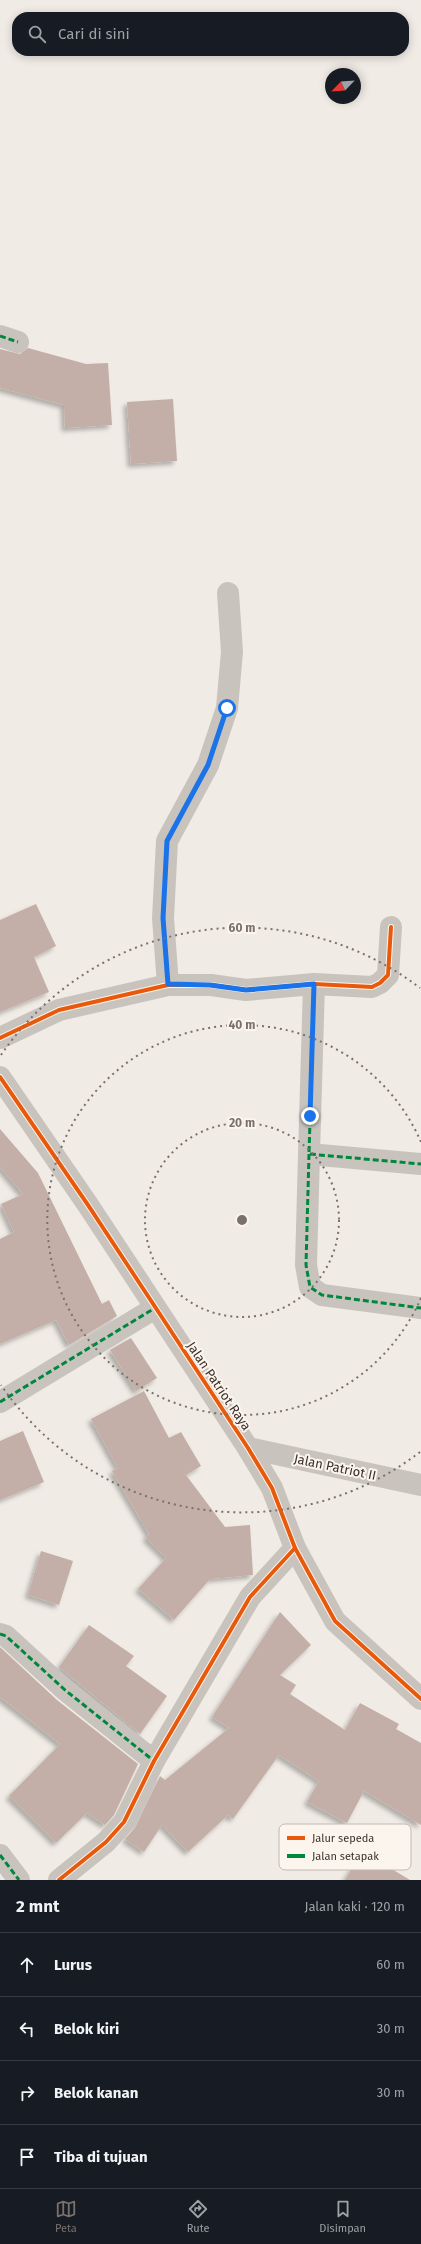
<!DOCTYPE html>
<html lang="id">
<meta charset="utf-8">
<style>
:root{--surface:#171b24;--page:#242831;--text:#f1f3f6;--muted:#9ea1a6;--line:#363941;--accent:#7a716c}
body{margin:0;font-family:"Fira Sans",sans-serif;background:var(--page);color:var(--text)}
.compass{position:absolute;left:325px;top:68px;width:36px;height:36px;border-radius:50%;background:var(--surface);box-shadow:0 2px 10px #0003;rotate:245deg}
.stop{position:absolute;width:12px;height:12px;margin:-9px;border:3px solid #1a73e8;border-radius:50%;background:#fff}
.stop.end{background:#1a73e8;border-color:#fff;box-shadow:0 1px 4px #0008}
.list{margin:0;padding:0;list-style:none}
h2{display:flex;justify-content:space-between;align-items:center;height:52px;margin:0;padding:0 16px;font-size:17px}
h2 small{font-size:13px;font-weight:400;color:var(--muted)}
.list li{display:grid;grid-template-columns:26px 1fr auto;gap:12px;align-items:center;box-sizing:border-box;height:64px;padding:0 16px;border-top:1px solid var(--line)}
.list b{display:block;font-size:15px;white-space:nowrap}
.list em{font-size:13px;font-style:normal;color:var(--muted)}
.icon{flex:none;width:22px;height:22px;fill:none;stroke:currentColor;stroke-width:2;stroke-linecap:round;stroke-linejoin:round}
.map{position:relative;flex:none;width:421px;height:1880px;overflow:hidden}
.search{position:absolute;background:var(--surface);box-shadow:0 2px 10px #0003;left:12px;right:12px;top:12px;height:44px;display:flex;align-items:center;gap:10px;box-sizing:border-box;padding:0 14px;border-radius:16px;color:var(--muted);font-size:15px}
.sheet{height:308px;background:var(--surface)}
nav{display:flex;justify-content:space-around;align-items:center;box-sizing:border-box;height:56px;border-top:1px solid var(--line);background:var(--surface);font-size:11px;color:var(--muted)}
nav a{display:grid;justify-items:center;gap:2px}
nav .on{color:var(--accent)}
.map>svg:first-child{display:block}
.building{fill:#c3afa7;filter:url(#shadow)}
.lines{fill:none;stroke-linecap:round;stroke-linejoin:round}
.minor{stroke:#c9c3be;stroke-width:22}
.quiet{stroke:#00873e;stroke-width:3;stroke-dasharray:6 3;stroke-linecap:butt}
.cycleway-casing{stroke:#fbf5ee;stroke-width:6}
.cycleway{stroke:#e8590c;stroke-width:4}
.route{stroke:#1a73e8;stroke-width:5}
.ring{fill:none;stroke:#7a716c;stroke-width:2;stroke-dasharray:2 4}
.labels{text-anchor:middle;dominant-baseline:central;stroke-width:4;stroke-linejoin:round;paint-order:stroke}
.street-label{font-size:13px;fill:#3b302b;stroke:#fbf5ee}
.key{fill:#fbf5ee;stroke:#c1bab4;stroke-width:1}
.key-label{font-size:11px;fill:#3b302b}
.centre{fill:#7a716c;stroke:#fbf5ee;stroke-width:2}
.ring-label{font-size:12px;text-anchor:middle;font-weight:bold;fill:#7a716c;stroke:#fbf5ee;stroke-width:4;stroke-linejoin:round;paint-order:stroke}
</style>
<div class="map">
<svg width="421" height="1880" viewBox="0 0 421 1880">
<defs>
<filter id="shadow"><feDropShadow dx="-3.5" dy="3.5" stdDeviation="2" flood-color="#0004"/></filter>
</defs>
<rect width="100%" height="100%" fill="#f0ebe5"/>
<g class="building">
<path d="M 28,348 L 86,364 L 108,363 L 112,425 L 65,428 L 64,405 L 0,388 L 0,349 L 20,354 Z"/>
<path d="M 173,399 L 177,461 L 131,464 L 127,402 Z"/>
<path d="M 36,904 L 56,946 L 34,957 L 49,992 L 0,1012 L 0,920 Z"/>
<path d="M 0,1129 L 38,1173 L 102,1304 L 109,1300 L 117,1316 L 69,1345 L 56,1320 L 0,1344 L 0,1239 L 14,1232 L 1,1204 L 23,1194 L 0,1167 Z"/>
<path d="M 131,1338 L 157,1378 L 136,1391 L 110,1350 Z"/>
<path d="M 144,1391 L 169,1438 L 181,1432 L 201,1466 L 186,1475 L 225,1527 L 250,1525 L 253,1575 L 210,1579 L 174,1620 L 138,1589 L 166,1558 L 146,1538 L 149,1534 L 112,1471 L 118,1468 L 91,1419 Z"/>
<path d="M 23,1431 L 44,1482 L 0,1500 L 0,1441 Z"/>
<path d="M 41,1551 L 73,1561 L 59,1605 L 28,1595 Z"/>
<path d="M 280,1612 L 311,1645 L 280,1675 L 296,1685 L 290,1694 L 345,1730 L 360,1703 L 399,1724 L 396,1729 L 421,1743 L 421,1825 L 364,1791 L 347,1823 L 307,1802 L 319,1781 L 279,1755 L 233,1819 L 228,1815 L 188,1852 L 162,1825 L 144,1852 L 125,1839 L 135,1828 L 160,1776 L 165,1780 L 229,1728 L 212,1717 Z"/>
<path d="M 89,1625 L 134,1656 L 126,1666 L 167,1696 L 140,1734 L 59,1667 Z"/>
<path d="M 0,1647 L 57,1700 L 138,1764 L 114,1815 L 105,1825 L 87,1813 L 56,1843 L 9,1796 L 60,1744 L 0,1697 Z"/>
<path d="M 362,1851 L 410,1880 L 345,1880 Z"/>
</g>
<g class="lines">
<g class="minor">
<path d="M 0,336 L 18,342"/>
<path d="M 314,984 L 309,1154 L 421,1164"/>
<path d="M 168,985 L 163,918 L 167,841 L 208,765 L 227,708 L 232,652 L 228,593"/>
<path d="M 0,1038 L 59,1010 L 168,985 L 211,985 L 246,990 L 314,984 L 372,987 L 380,983 L 388,975 L 391,927"/>
<path d="M 0,1077 L 88,1205 L 248,1448 L 272,1488 L 295,1548 L 335,1621 L 421,1699"/>
<path d="M 309,1154 L 306,1265 L 310,1287 L 322,1295 L 421,1308"/>
<path d="M 0,1402 L 155,1308"/>
<path d="M 248,1448 L 421,1485"/>
<path d="M 0,1634 L 6,1636 L 65,1690 L 154,1761"/>
<path d="M 0,1855 L 19,1880"/>
<path d="M 59,1880 L 106,1842 L 124,1822 L 154,1761 L 250,1597 L 295,1548"/>
</g>
<g class="quiet">
<path d="M 0,336 L 18,342"/>
<path d="M 314,984 L 309,1154 L 421,1164"/>
<path d="M 309,1154 L 306,1265 L 310,1287 L 322,1295 L 421,1308"/>
<path d="M 0,1402 L 155,1308"/>
<path d="M 0,1634 L 6,1636 L 65,1690 L 154,1761"/>
<path d="M 0,1855 L 19,1880"/>
</g>
<defs>
<g id="cycleway">
<path d="M 0,1038 L 59,1010 L 168,985 L 211,985 L 246,990 L 314,984 L 372,987 L 380,983 L 388,975 L 391,927"/>
<path d="M 0,1077 L 88,1205 L 248,1448 L 272,1488 L 295,1548 L 335,1621 L 421,1699"/>
<path d="M 59,1880 L 106,1842 L 124,1822 L 154,1761 L 250,1597 L 295,1548"/>
</g>
</defs>
<use href="#cycleway" class="cycleway-casing"/>
<use href="#cycleway" class="cycleway"/>
</g>
<g class="lines">
<path class="route" d="M 227,708 L 208,765 L 167,841 L 163,918 L 168,984 L 210,985 L 246,990 L 314,984 L 310,1116"/>
</g>
<g class="ring">
<circle cx="242" cy="1220" r="97"/>
<path d="M421 1298A195 195 0 1 1 421 1142"/>
<path d="M420 1452A292 292 0 0 1 1 1385M1 1055A292 292 0 0 1 420 988"/>
</g>
<g class="labels">
<g class="street-label">
<text transform="translate(219 1386) rotate(56)">Jalan Patriot Raya</text>
<text transform="translate(335 1467) rotate(12)">Jalan Patriot II</text>
</g>
</g>
<rect x="279" y="1824" width="132" height="46" rx="6" class="key"/>
<rect x="287" y="1836" width="18" height="4" fill="#e8590c"/>
<rect x="287" y="1854" width="18" height="4" fill="#00873e"/>
<g class="key-label">
<text x="312" y="1842">Jalur sepeda</text>
<text x="312" y="1860">Jalan setapak</text>
</g>
<circle cx="242" cy="1220" r="6" class="centre"/>
<g class="ring-label">
<text x="242" y="932">60 m</text>
<text x="242" y="1029">40 m</text>
<text x="242" y="1127">20 m</text>
</g>
</svg>
<svg class="compass" viewBox="-18 -18 36 36"><path d="M0-13l5 13h-10z" fill="#e53935"/><path d="M0 13l5-13h-10z" fill="#9ea1a6"/></svg>
<div class="stop" style="left:227px;top:708px"></div>
<div class="stop end" style="left:310px;top:1116px"></div>
<div class="search"><svg class="icon" aria-label="search" viewBox="0 0 24 24"><circle cx="10" cy="10" r="6"/><path d="M15 15l6 6"/></svg>Cari di sini</div>
</div>
<section class="sheet">
<h2>2 mnt<small>Jalan kaki · 120 m</small></h2>
<ul class="list">
<li><svg class="icon" aria-label="ahead" viewBox="0 0 24 24"><path d="M12 20V5M6 11l6-6 6 6"/></svg><div><b>Lurus</b></div><em>60 m</em></li>
<li><svg class="icon" aria-label="left" viewBox="0 0 24 24"><path d="M17 20v-9H6M10 6l-5 5 5 5"/></svg><div><b>Belok kiri</b></div><em>30 m</em></li>
<li><svg class="icon" aria-label="right" viewBox="0 0 24 24"><path d="M7 20v-9h11M14 6l5 5-5 5"/></svg><div><b>Belok kanan</b></div><em>30 m</em></li>
<li><svg class="icon" aria-label="arrive" viewBox="0 0 24 24"><path d="M6 21V4h12l-3 4 3 4H6"/></svg><div><b>Tiba di tujuan</b></div></li>
</ul>
</section>
<nav>
<a class="on"><svg class="icon" aria-label="map" viewBox="0 0 24 24"><path d="M3 6l6-2 6 2 6-2v14l-6 2-6-2-6 2zM9 4v14M15 6v14"/></svg>Peta</a>
<a><svg class="icon" aria-label="directions" viewBox="0 0 24 24"><path d="M12 3l9 9-9 9-9-9zM9 14v-3h6M13 9l2 2-2 2"/></svg>Rute</a>
<a><svg class="icon" aria-label="saved" viewBox="0 0 24 24"><path d="M7 4h10v16l-5-4-5 4z"/></svg>Disimpan</a>
</nav>
